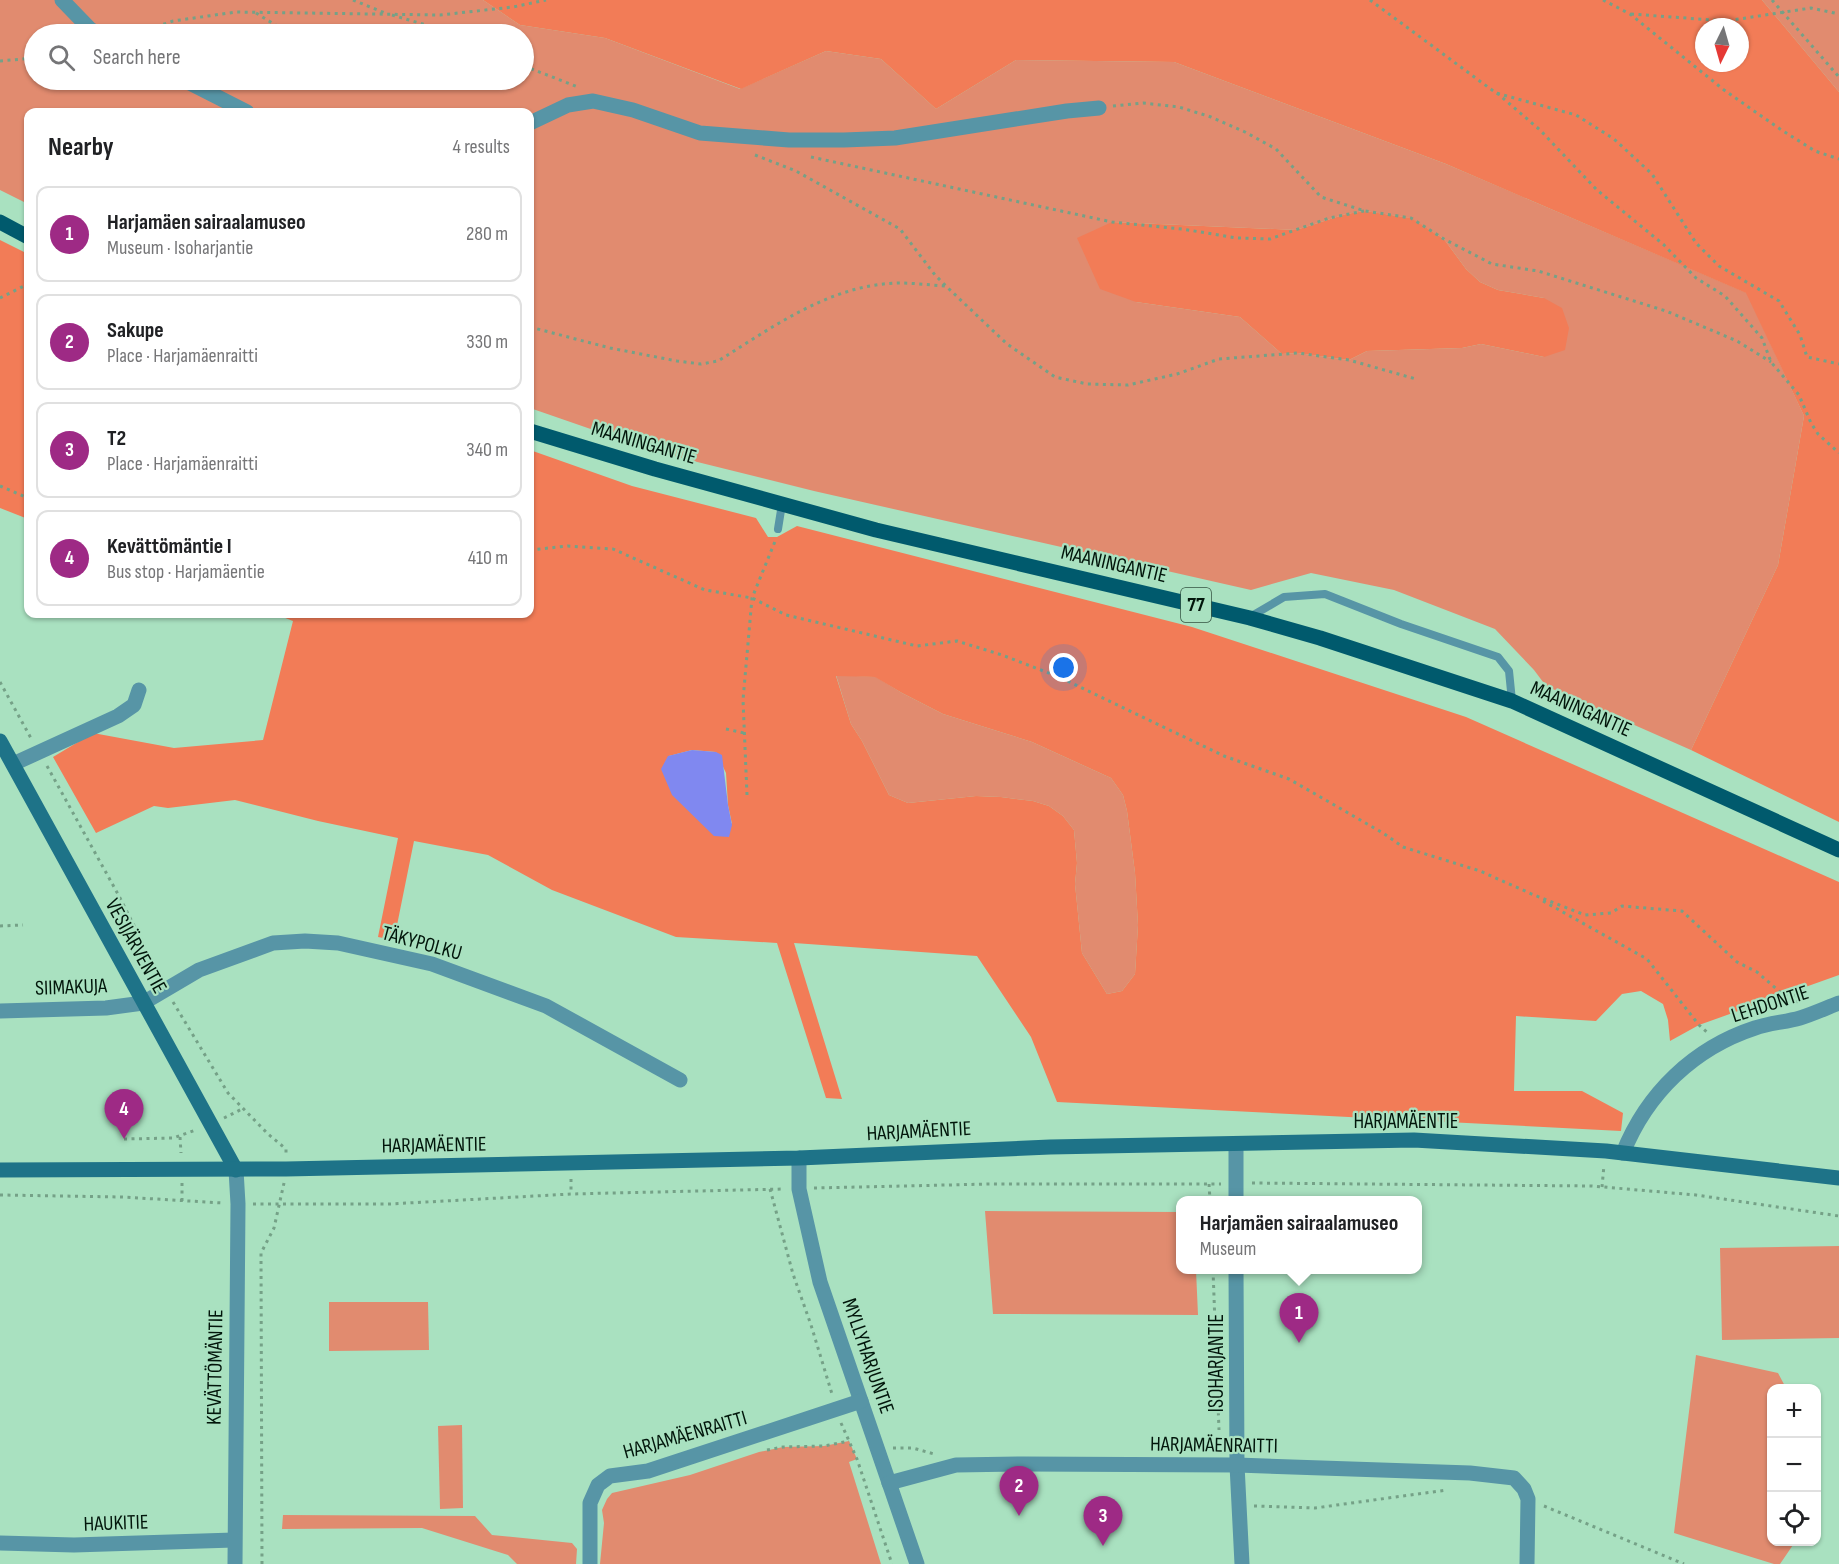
<!DOCTYPE html>
<meta charset="utf-8">
<style>
:root{--surface:#fff;--page:#f6f6f6;--text:#202124;--muted:#757577;--line:#e0e0e0;--accent:#9e2a85}
body{margin:0;font-family:"Sofia Sans Condensed",sans-serif;background:var(--page);color:var(--text)}
.controls{position:absolute;right:18px;bottom:18px;display:grid;overflow:hidden;border-radius:12px;box-shadow:0 2px 4px #0004}
.controls button{width:54px;height:54px;display:grid;place-items:center;padding:0;border:0;border-bottom:2px solid var(--line);background:var(--surface);color:var(--text);font:30px sans-serif}
.compass{position:absolute;left:1695px;top:18px;width:54px;height:54px;border-radius:50%;background:var(--surface);box-shadow:0 2px 4px #0004;rotate:185deg}
.you{position:absolute;left:1064px;top:668px;width:21px;height:21px;margin:-15px;border:4px solid #fff;border-radius:50%;background:#1a73e8;box-shadow:0 0 0 9px #1a73e833}
.badge{display:grid;place-items:center;width:39px;height:39px;border-radius:50%;background:var(--accent);color:#fff;font-size:20px;font-weight:700}
.pin{position:absolute;translate:-50% -50px;filter:drop-shadow(0 2px 3px #0008)}
.pin::after{content:'';position:absolute;top:32px;width:21px;height:18px;background:inherit;clip-path:polygon(0 0,100% 0,50% 100%)}
.popup{position:absolute;left:1176px;top:1196px;width:246px;height:78px;box-sizing:border-box;display:grid;place-content:center;border-radius:12px;background:var(--surface);filter:drop-shadow(0 2px 4px #0005);font-size:20px;white-space:nowrap;color:var(--muted)}
.popup b{font-size:22px;color:var(--text)}
.popup::after{content:'';position:absolute;left:50%;top:100%;margin-left:-12px;border:12px solid transparent;border-top-color:var(--surface)}
.list{margin:0;padding:0;list-style:none}
h2{display:flex;justify-content:space-between;align-items:center;height:78px;margin:0;padding:0 24px;font-size:26px}
h2 small{font-size:20px;font-weight:400;color:var(--muted)}
.list li{display:grid;grid-template-columns:39px 1fr auto;gap:18px;align-items:center;box-sizing:border-box;height:96px;margin:0 12px 12px;padding:0 12px;border:2px solid var(--line);border-radius:12px}
.list b{display:block;font-size:22px;white-space:nowrap}
.list p{margin:0;font-size:20px;white-space:nowrap;color:var(--muted)}
.list em{font-size:20px;font-style:normal;color:var(--muted)}
.icon{flex:none;width:33px;height:33px;fill:none;stroke:currentColor;stroke-width:2;stroke-linecap:round;stroke-linejoin:round}
.map{position:relative;flex:none;width:1839px;height:1564px;overflow:hidden}
.search{position:absolute;background:var(--surface);box-shadow:0 2px 4px #0004;left:24px;top:24px;width:510px;height:66px;display:flex;align-items:center;gap:15px;box-sizing:border-box;padding:0 21px;border-radius:33px;color:var(--muted);font-size:22px}
.panel{position:absolute;background:var(--surface);box-shadow:0 2px 4px #0004;left:24px;top:108px;width:510px;height:510px;border-radius:12px}
.map>svg:first-child{display:block}
.green{fill:#e18b6f;fill-rule:evenodd}
.forest{fill:#f27c57;fill-rule:evenodd}
.water{fill:#8088f0}
.lines{fill:none;stroke-linecap:round;stroke-linejoin:round}
.path{stroke:#75a187;stroke-width:3;stroke-dasharray:3 4.5;stroke-linecap:butt}
.lane{stroke:#5795a6;stroke-width:8}
.street{stroke:#5795a6;stroke-width:15}
.secondary{stroke:#1e7388;stroke-width:15}
.primary{stroke:#005a6d;stroke-width:15}
.labels{text-anchor:middle;dominant-baseline:central;stroke-width:4.5;stroke-linejoin:round;paint-order:stroke}
.shield{fill:#a9e1c0;stroke:#345341;stroke-width:1.5}
.shield-label{font-size:20px;font-weight:bold;fill:#02160b}
.street-label{font-size:21px;fill:#02160b;stroke:#a9e1c0}
</style>
<div class="map">
<svg width="1839" height="1564" viewBox="0 0 1839 1564">
<rect width="100%" height="100%" fill="#a9e1c0"/>
<g class="green">
<path d="M 0,0 L 483,0 L 520,25 L 605,38 L 740,89 L 826,51 L 881,59 L 936,109 L 1016,60 L 1174,62 L 1446,164 L 1747,293 L 1804,416 L 1778,565 L 1691,750 L 1546,686 L 1534,670 L 1495,629 L 1394,590 L 1311,573 L 1251,590 L 814,491 L 657,452 L 530,408 L 530,112 L 28,112 L 28,204 L 0,190 ZM 34,34 L 524,34 L 524,80 L 34,80 ZM 1365,211 L 1410,218 L 1444,239 L 1466,269 L 1480,282 L 1498,290 L 1544,298 L 1544,357 L 1481,344 L 1462,348 L 1367,351 L 1349,360 L 1298,353 L 1282,354 L 1240,317 L 1136,302 L 1112,222 L 1296,230 L 1346,214 Z"/>
<path d="M 1762,0 L 1839,0 L 1839,92 Z"/>
<path d="M 836,675 L 876,677 L 902,693 L 943,714 L 1032,742 L 1111,778 L 1123,795 L 1127,811 L 1135,873 L 1138,925 L 1135,974 L 1122,991 L 1107,994 L 1082,953 L 1075,884 L 1077,863 L 1074,830 L 1063,816 L 1049,806 L 1033,801 L 1001,797 L 976,796 L 908,803 L 889,795 L 862,741 L 851,724 Z"/>
<path d="M 985,1211 L 1180,1212 L 1180,1270 L 1196,1270 L 1198,1315 L 993,1314 Z"/>
<path d="M 1839,1246 L 1839,1338 L 1722,1340 L 1720,1248 Z"/>
<path d="M 329,1302 L 428,1302 L 429,1350 L 329,1351 Z"/>
<path d="M 1696,1355 L 1778,1373 L 1786,1388 L 1772,1388 L 1772,1542 L 1795,1542 L 1780,1564 L 1774,1564 L 1674,1533 Z"/>
<path d="M 462,1425 L 463,1508 L 440,1509 L 438,1426 Z"/>
<path d="M 849,1441 L 857,1459 L 849,1462 L 881,1564 L 600,1564 L 604,1523 L 602,1510 L 607,1499 L 612,1493 L 690,1475 L 759,1452 L 783,1447 L 824,1446 Z"/>
<path d="M 283,1515 L 475,1516 L 492,1535 L 572,1543 L 577,1549 L 576,1564 L 517,1564 L 508,1555 L 422,1528 L 282,1529 Z"/>
</g>
<g class="forest">
<path d="M 483,0 L 1762,0 L 1839,92 L 1839,822 L 1691,750 L 1778,565 L 1804,416 L 1746,293 L 1446,164 L 1174,62 L 1016,60 L 936,109 L 881,59 L 826,51 L 741,89 L 605,38 L 520,25 ZM 1704,27 L 1740,27 L 1740,63 L 1704,63 Z"/>
<path d="M 1365,211 L 1411,218 L 1444,239 L 1466,269 L 1480,282 L 1498,290 L 1544,298 L 1562,308 L 1569,328 L 1565,350 L 1544,357 L 1481,344 L 1462,348 L 1367,351 L 1349,360 L 1298,353 L 1282,354 L 1240,317 L 1136,302 L 1100,289 L 1077,238 L 1112,222 L 1296,230 L 1346,214 Z"/>
<path d="M 0,240 L 28,254 L 28,519 L 0,508 Z"/>
<path d="M 530,450 L 632,486 L 756,518 L 768,537 L 777,537 L 797,526 L 1192,627 L 1466,717 L 1839,882 L 1839,975 L 1699,1025 L 1670,1041 L 1668,1020 L 1663,1004 L 1641,991 L 1622,994 L 1596,1021 L 1516,1016 L 1514,1091 L 1582,1091 L 1623,1113 L 1621,1131 L 1057,1102 L 1031,1037 L 977,956 L 794,943 L 842,1099 L 826,1098 L 777,943 L 676,937 L 552,890 L 488,855 L 414,841 L 394,940 L 378,937 L 398,838 L 318,821 L 235,800 L 168,808 L 154,806 L 96,833 L 53,757 L 93,733 L 174,748 L 263,740 L 293,621 L 275,614 L 530,614 ZM 836,676 L 875,677 L 902,693 L 943,714 L 1032,742 L 1111,778 L 1123,795 L 1127,811 L 1135,873 L 1138,925 L 1135,974 L 1122,991 L 1107,994 L 1082,953 L 1075,884 L 1077,863 L 1074,830 L 1063,816 L 1049,806 L 1033,801 L 1001,797 L 976,796 L 908,803 L 889,795 L 862,741 L 851,724 ZM 692,750 L 716,752 L 726,773 L 728,805 L 732,824 L 669,756 Z"/>
</g>
<path class="water" d="M 692,750 L 716,752 L 722,755 L 728,805 L 732,825 L 729,837 L 714,836 L 672,795 L 661,769 L 668,756 Z"/>
<g class="lines">
<g class="path">
<path d="M 353,0 L 385,13"/>
<path d="M 1370,0 L 1496,93 L 1576,115 L 1614,139 L 1652,174 L 1696,243 L 1719,266 L 1779,301 L 1800,335 L 1807,357 L 1839,364"/>
<path d="M 1603,0 L 1630,14 L 1724,90 L 1780,129 L 1815,151 L 1839,159"/>
<path d="M 1772,0 L 1839,77"/>
<path d="M 256,13 L 290,34"/>
<path d="M 1631,14 L 1726,21 L 1811,8 L 1839,14"/>
<path d="M 392,15 L 433,27 L 450,34"/>
<path d="M 135,34 L 173,21 L 236,12 L 440,15 L 513,7 L 546,0"/>
<path d="M 0,61 L 34,58"/>
<path d="M 524,66 L 578,87"/>
<path d="M 1497,93 L 1540,130 L 1597,190 L 1664,245 L 1696,278 L 1725,296 L 1762,338 L 1771,362 L 1799,395 L 1811,423 L 1818,434 L 1839,453"/>
<path d="M 1113,106 L 1143,103 L 1179,107 L 1211,117 L 1245,132 L 1276,149 L 1321,197 L 1365,211 L 1411,218 L 1444,239 L 1492,264 L 1538,271 L 1666,311 L 1737,341 L 1771,362"/>
<path d="M 755,155 L 796,171 L 900,229 L 935,275 L 947,287 L 1007,344 L 1055,377 L 1087,384 L 1128,385 L 1177,374 L 1219,359 L 1298,353 L 1349,360 L 1416,379"/>
<path d="M 811,157 L 1112,222 L 1182,229 L 1237,238 L 1270,239 L 1329,218 L 1364,211"/>
<path d="M 0,298 L 28,284"/>
<path d="M 530,327 L 610,348 L 677,361 L 701,364 L 718,361 C 773,327 831,284 899,283 C 914,283 930,285 945,286"/>
<path d="M 0,486 L 28,498"/>
<path d="M 530,550 L 568,546 L 613,549 L 705,590 L 752,598 L 786,615 L 917,646 L 957,641 L 1002,655 L 1059,677 L 1224,756 L 1289,779 L 1383,833 L 1403,847 L 1480,871 L 1534,895 L 1585,915 L 1611,913 L 1622,906 L 1682,911 L 1737,962 L 1757,972 L 1780,992 L 1796,996 L 1797,1004"/>
<path d="M 0,682 L 32,740"/>
<path d="M 726,729 L 744,733"/>
<path d="M 47,766 L 119,896 L 159,975"/>
<path d="M 747,795 L 743,700 L 752,598 L 776,539"/>
<path d="M 1543,901 L 1647,959 L 1699,1025 L 1708,1033"/>
<path d="M 0,926 L 23,925"/>
<path d="M 173,1002 L 228,1093 L 268,1134 L 286,1149 L 286,1153"/>
<path d="M 224,1118 L 242,1109"/>
<path d="M 180,1137 L 181,1153"/>
<path d="M 124,1139 L 173,1138 L 196,1130"/>
<path d="M 571,1179 L 571,1194"/>
<path d="M 182,1183 L 182,1201"/>
<path d="M 1252,1183 L 1592,1186 L 1696,1195 L 1839,1216"/>
<path d="M 1209,1184 L 1210,1200"/>
<path d="M 1602,1187 L 1604,1165"/>
<path d="M 814,1188 L 991,1184 L 1221,1184"/>
<path d="M 770,1189 L 793,1274 L 811,1325 L 832,1394"/>
<path d="M 0,1195 L 122,1197 L 223,1203"/>
<path d="M 253,1204 L 390,1204 L 571,1194 L 783,1189"/>
<path d="M 1213,1270 L 1219,1430"/>
<path d="M 841,1423 L 857,1459 L 892,1564"/>
<path d="M 893,1448 L 913,1448 L 934,1454"/>
<path d="M 767,1450 L 783,1447 L 824,1446 L 849,1441"/>
<path d="M 1254,1506 L 1315,1508 L 1447,1490"/>
<path d="M 1544,1506 L 1684,1564"/>
<path d="M 262,1564 L 261,1253 L 274,1228 L 284,1183"/>
</g>
<g class="lane">
<path d="M 778,529 L 782,504"/>
<path d="M 1250,617 L 1284,597 L 1325,594 L 1401,624 L 1498,657 L 1509,671 L 1512,701"/>
</g>
<g class="street">
<path d="M 62,0 L 90,29 L 99,34"/>
<path d="M 184,80 L 247,112"/>
<path d="M 530,123 L 568,105 L 593,101 L 633,110 L 700,133 L 789,140 L 844,140 L 895,138 L 1067,111 L 1099,108"/>
<path d="M 13,764 L 118,716 L 134,705 L 139,690"/>
<path d="M 0,1011 L 106,1008 L 143,1003 L 199,970 L 273,943 L 305,941 L 338,943 L 432,964 L 546,1006 L 680,1080"/>
<path d="M 1236,1144 L 1236,1200"/>
<path d="M 1623,1153 C 1647,1093 1694,1048 1755,1028 C 1770,1023 1786,1022 1800,1018 C 1813,1014 1826,1008 1839,1003"/>
<path d="M 799,1158 L 799,1189 L 820,1282 L 917,1564"/>
<path d="M 1236,1270 L 1237,1465 L 1242,1564"/>
<path d="M 889,1483 L 956,1465 L 1023,1464 L 1237,1465 L 1470,1473 L 1514,1478 L 1524,1489 L 1528,1499 L 1527,1564"/>
<path d="M 0,1543 L 74,1545 L 234,1540"/>
<path d="M 235,1564 L 238,1204 L 236,1170"/>
<path d="M 590,1564 L 590,1503 L 598,1485 L 610,1476 L 648,1471 L 861,1401"/>
</g>
<g class="secondary">
<path d="M 0,741 L 236,1170"/>
<path d="M 0,1170 L 286,1169 L 799,1158 L 1050,1147 L 1414,1140 L 1606,1151 L 1839,1178"/>
</g>
<g class="primary">
<path d="M 0,222 L 28,237"/>
<path d="M 530,431 L 655,469 L 876,530 L 1250,618 L 1320,638 L 1512,701 L 1839,850"/>
</g>
</g>
<g class="labels">
<rect class="shield" x="1181" y="588" width="30" height="34" rx="4.5"/>
<g class="shield-label">
<text x="1196" y="605">77</text>
</g>
<g class="street-label">
<text transform="translate(644 443) rotate(16)">MAANINGANTIE</text>
<text transform="translate(1114 564) rotate(13)">MAANINGANTIE</text>
<text transform="translate(1581 709) rotate(24)">MAANINGANTIE</text>
<text transform="translate(422 943) rotate(15)">TÄKYPOLKU</text>
<text transform="translate(136 946) rotate(61)">VESIJÄRVENTIE</text>
<text transform="translate(71 987) rotate(-2)">SIIMAKUJA</text>
<text transform="translate(1770 1004) rotate(-18)">LEHDONTIE</text>
<text x="1406" y="1121">HARJAMÄENTIE</text>
<text transform="translate(919 1131) rotate(-3)">HARJAMÄENTIE</text>
<text transform="translate(434 1145) rotate(-1)">HARJAMÄENTIE</text>
<text transform="translate(868 1356) rotate(71)">MYLLYHARJUNTIE</text>
<text transform="translate(1216 1363) rotate(-90)">ISOHARJANTIE</text>
<text transform="translate(215 1367) rotate(-89)">KEVÄTTÖMÄNTIE</text>
<text transform="translate(685 1435) rotate(-16)">HARJAMÄENRAITTI</text>
<text transform="translate(1214 1445) rotate(1)">HARJAMÄENRAITTI</text>
<text transform="translate(116 1523) rotate(-2)">HAUKITIE</text>
</g>
</g>
</svg>
<div class="controls">
<button>+</button>
<button>−</button>
<button><svg class="icon" aria-label="locate" viewBox="0 0 24 24"><circle cx="12" cy="12" r="6"/><path d="M12 2v4M12 18v4M2 12h4M18 12h4"/></svg></button>
</div>
<svg class="compass" viewBox="-18 -18 36 36"><path d="M0-13l5 13h-10z" fill="#e53935"/><path d="M0 13l5-13h-10z" fill="#757577"/></svg>
<div class="you"></div>
<div class="pin badge" style="left:1299px;top:1343px">1</div>
<div class="popup"><b>Harjamäen sairaalamuseo</b>Museum</div>
<div class="pin badge" style="left:1019px;top:1516px">2</div>
<div class="pin badge" style="left:1103px;top:1546px">3</div>
<div class="pin badge" style="left:124px;top:1139px">4</div>
<div class="search"><svg class="icon" aria-label="search" viewBox="0 0 24 24"><circle cx="10" cy="10" r="6"/><path d="M15 15l6 6"/></svg>Search here</div>
<section class="panel">
<h2>Nearby<small>4 results</small></h2>
<ul class="list">
<li><span class="badge">1</span><div><b>Harjamäen sairaalamuseo</b><p>Museum · Isoharjantie</p></div><em>280 m</em></li>
<li><span class="badge">2</span><div><b>Sakupe</b><p>Place · Harjamäenraitti</p></div><em>330 m</em></li>
<li><span class="badge">3</span><div><b>T2</b><p>Place · Harjamäenraitti</p></div><em>340 m</em></li>
<li><span class="badge">4</span><div><b>Kevättömäntie I</b><p>Bus stop · Harjamäentie</p></div><em>410 m</em></li>
</ul>
</section>
</div>
